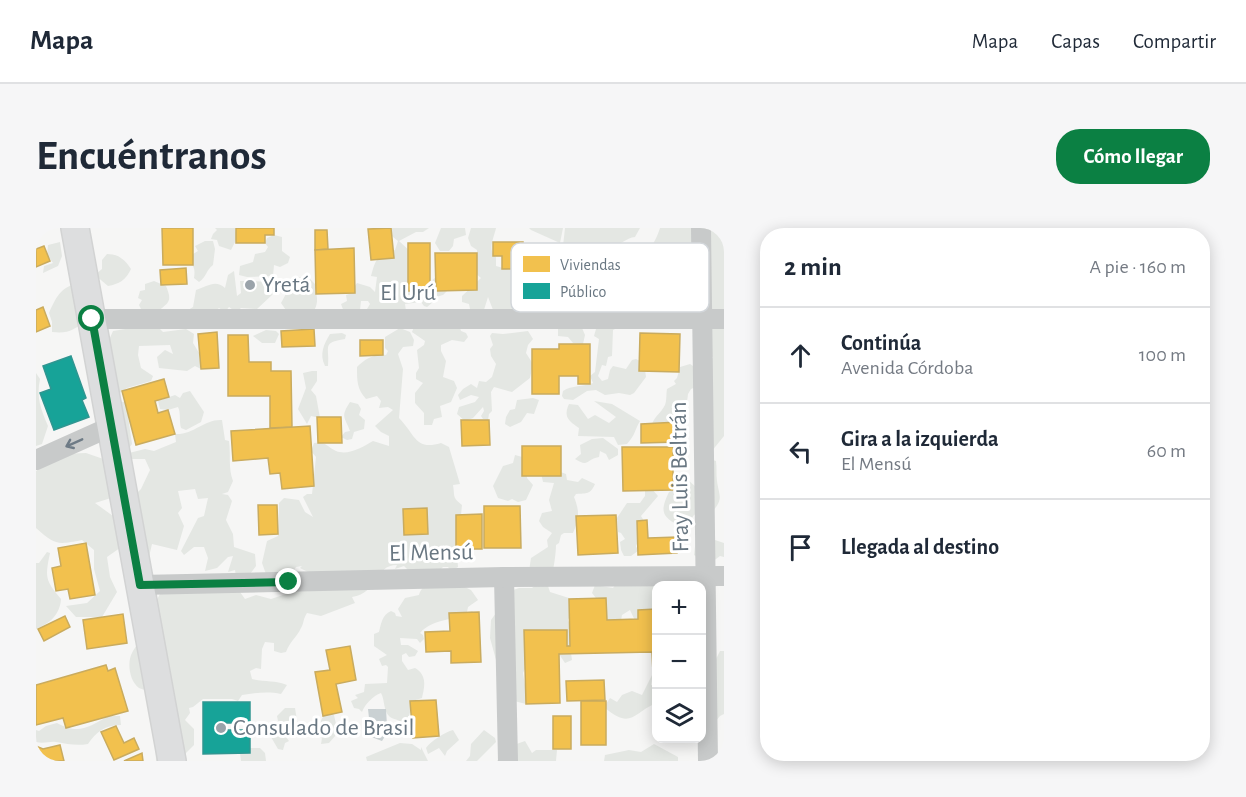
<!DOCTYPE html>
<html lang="es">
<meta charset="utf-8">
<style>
:root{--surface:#fff;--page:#f6f6f7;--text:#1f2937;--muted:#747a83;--line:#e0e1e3;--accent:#0b8043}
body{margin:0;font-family:"Alegreya Sans",sans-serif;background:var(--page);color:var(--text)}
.controls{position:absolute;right:18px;bottom:18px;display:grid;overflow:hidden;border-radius:12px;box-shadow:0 3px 15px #0003}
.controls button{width:54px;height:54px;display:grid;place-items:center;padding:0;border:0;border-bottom:2px solid var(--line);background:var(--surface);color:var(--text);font:30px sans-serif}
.stop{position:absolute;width:18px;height:18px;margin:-14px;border:4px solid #0b8043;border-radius:50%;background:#fff}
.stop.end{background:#0b8043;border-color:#fff;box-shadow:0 2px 6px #0008}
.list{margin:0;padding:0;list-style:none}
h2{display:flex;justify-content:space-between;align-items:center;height:78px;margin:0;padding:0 24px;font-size:26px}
h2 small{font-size:20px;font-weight:400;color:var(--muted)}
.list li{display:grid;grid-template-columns:39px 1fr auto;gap:18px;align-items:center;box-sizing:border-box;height:96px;padding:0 24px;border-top:2px solid var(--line)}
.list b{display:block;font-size:22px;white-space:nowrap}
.list p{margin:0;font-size:20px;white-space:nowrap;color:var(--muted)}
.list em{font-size:20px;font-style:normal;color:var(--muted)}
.icon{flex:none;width:33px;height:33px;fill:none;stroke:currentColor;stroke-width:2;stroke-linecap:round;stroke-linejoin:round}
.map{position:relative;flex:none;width:688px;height:533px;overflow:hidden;border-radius:24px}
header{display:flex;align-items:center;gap:36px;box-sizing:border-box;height:84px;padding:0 30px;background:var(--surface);border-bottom:2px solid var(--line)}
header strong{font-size:28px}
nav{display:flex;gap:33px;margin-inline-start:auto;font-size:21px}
.intro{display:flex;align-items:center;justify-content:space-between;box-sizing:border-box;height:144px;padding:0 36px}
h1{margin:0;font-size:42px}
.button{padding:15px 27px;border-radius:24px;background:var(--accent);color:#fff;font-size:21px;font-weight:700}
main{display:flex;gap:36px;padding:0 36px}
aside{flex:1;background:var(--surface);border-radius:24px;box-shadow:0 3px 15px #0003}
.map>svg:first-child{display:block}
.green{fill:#e4e7e3}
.water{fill:#cad1d3}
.homes{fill:#f2c14e;stroke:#c9ab5e;stroke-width:1.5}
.public{fill:#17a398;stroke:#309691;stroke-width:1.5}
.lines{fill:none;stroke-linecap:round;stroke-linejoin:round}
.secondary-casing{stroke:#d2d3d3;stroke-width:30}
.street{stroke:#c8caca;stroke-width:20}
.secondary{stroke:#dddedf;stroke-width:27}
.oneway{stroke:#6e7b86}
.route{stroke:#0b8043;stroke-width:8}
.poi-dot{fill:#9aa3aa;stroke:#fff;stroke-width:2}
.labels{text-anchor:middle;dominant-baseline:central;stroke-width:6;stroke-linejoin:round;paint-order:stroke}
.poi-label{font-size:24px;fill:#697782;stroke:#fff;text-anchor:start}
.street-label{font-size:24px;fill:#697782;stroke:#fff}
.key{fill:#fff;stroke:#d2d6da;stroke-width:1.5}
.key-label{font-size:16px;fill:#697782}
</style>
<header>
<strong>Mapa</strong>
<nav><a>Mapa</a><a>Capas</a><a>Compartir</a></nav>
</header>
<div class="intro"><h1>Encuéntranos</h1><a class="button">Cómo llegar</a></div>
<main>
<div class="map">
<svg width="688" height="533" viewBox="0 0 688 533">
<rect width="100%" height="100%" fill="#f6f6f5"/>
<g class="green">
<path d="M 179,0 L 199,0 L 201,10 L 195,22 L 183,18 L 181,12 L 175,11 L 177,6 L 181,2 Z"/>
<path d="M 335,0 L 393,0 L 387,4 L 380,4 L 363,13 L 376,25 L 384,62 L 389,64 L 390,57 L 399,50 L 412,62 L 407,67 L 396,70 L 397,74 L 391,79 L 388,78 L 385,74 L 369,76 L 370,83 L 328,86 L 334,76 L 332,73 L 325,73 L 324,82 L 308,84 L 305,76 L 311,73 L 310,67 L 319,64 L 318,59 L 321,55 L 334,59 L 339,64 L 341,49 L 335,48 C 340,30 341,27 359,22 L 362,13 L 352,5 Z"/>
<path d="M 405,0 L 429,0 L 430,7 L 418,11 L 417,18 L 413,23 L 404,23 L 399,15 Z"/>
<path d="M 435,0 L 460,0 C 458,10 451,22 460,29 L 460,38 L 478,43 L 484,48 L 487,59 L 495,61 L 497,69 L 487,72 L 485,85 L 459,87 L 452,69 L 447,85 L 440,84 L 434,81 L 433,76 L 426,74 L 426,68 L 445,50 L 437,43 L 437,31 L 441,28 L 441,22 L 435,18 L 432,10 Z"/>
<path d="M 493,0 L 527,0 L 524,15 L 495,2 Z"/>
<path d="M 529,0 L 604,0 L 599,9 C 590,10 587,16 578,17 L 577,24 L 584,33 C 591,31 599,32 604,29 C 615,24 621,9 624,0 L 688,0 L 688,88 L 677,95 L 659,69 L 647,75 L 647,83 L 549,82 L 551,75 L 544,71 L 538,73 L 536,83 L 522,83 L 521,75 L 525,66 L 515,47 L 515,30 L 527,18 Z"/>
<path d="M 238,7 L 246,9 L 246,23 L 254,29 L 252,35 L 244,39 L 238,37 L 237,48 L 211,49 L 203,47 L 204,38 L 217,34 L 219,26 L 229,24 L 232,19 L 229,15 L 231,10 Z"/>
<path d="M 169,13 L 177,13 L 179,21 L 177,37 C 170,42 170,50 163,54 L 158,50 C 159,43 159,38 153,34 L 157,26 L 162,23 L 159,18 Z"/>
<path d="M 24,14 L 26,28 L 22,38 L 7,45 L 8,38 L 17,35 L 11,27 L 12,17 Z"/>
<path d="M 71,26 C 83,26 89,32 95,41 C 90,52 83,56 72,58 L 59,47 L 66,41 L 66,32 Z"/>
<path d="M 198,43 L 201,68 L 205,65 L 204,53 L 209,53 L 238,54 L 239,62 L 236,67 L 221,81 L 205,80 L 200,84 L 193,79 L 189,84 L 183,80 L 175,87 L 152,82 L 157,79 L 160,62 C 171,59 179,51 189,60 L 192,47 Z"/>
<path d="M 264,49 L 274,51 L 281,58 L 279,62 C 286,80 274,88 262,99 L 245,75 L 251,64 L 259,60 L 258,56 Z"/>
<path d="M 118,53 L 130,58 C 138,77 130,74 119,87 L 107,85 L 103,77 L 106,72 L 102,70 L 104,63 L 109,62 L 109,56 Z"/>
<path d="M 42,55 L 51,92 C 38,102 32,106 16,104 L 16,94 L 13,85 C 20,69 25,59 42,55 Z"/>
<path d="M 422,93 L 425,103 L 430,105 L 432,109 L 428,114 L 416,112 L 405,117 L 405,123 L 410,133 L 407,149 L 418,153 L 421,160 L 415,174 L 404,178 L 406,189 L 398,191 L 396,197 L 388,197 L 388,185 L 379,175 L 379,165 L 387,155 L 380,151 L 380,145 L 383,140 L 381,122 L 388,117 L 389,113 L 376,104 L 378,99 Z"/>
<path d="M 119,96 L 127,104 L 150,101 L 158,106 L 157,115 L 163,125 L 165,141 L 159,138 L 151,143 L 123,140 L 121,129 L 129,122 L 137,126 L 134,117 L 103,118 L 102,127 L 105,140 L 117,148 L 115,153 L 91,160 L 82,166 L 73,112 L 77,103 Z"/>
<path d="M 681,97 L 688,97 L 688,208 L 675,224 L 667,147 L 677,129 L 667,125 L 660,113 Z"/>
<path d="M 583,99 L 577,102 L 576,128 L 572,129 L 570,138 L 566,137 L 562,148 L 566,153 L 572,151 L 574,142 L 577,138 L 590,141 L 596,132 L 600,131 L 608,135 L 610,149 L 598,165 L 594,167 L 583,165 L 569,167 L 560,162 L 551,163 L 537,172 L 528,171 L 526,168 L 527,163 C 536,157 547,159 557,155 L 554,148 L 559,144 L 563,111 L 558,108 L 560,101 Z"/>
<path d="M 364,100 L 374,104 L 378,112 L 377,118 L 367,119 L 362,126 L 367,141 L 363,190 C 379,206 379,223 405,215 L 413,219 L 424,256 L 417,257 C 419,269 416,269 426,277 L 425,287 L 420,293 L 420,305 L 425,309 C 426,316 426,320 421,325 L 422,339 L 415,343 L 412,339 L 407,339 L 401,345 L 372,342 L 368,338 L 359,341 L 361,337 C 338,337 343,365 316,369 L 319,375 L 285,388 L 271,385 C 267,391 268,395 265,400 C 261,409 254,413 250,424 L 245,425 L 238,423 L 238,415 L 229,414 L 226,421 L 225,441 L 220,440 L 214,443 L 216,451 C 228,454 239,452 251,457 L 245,466 C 232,463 219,465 206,467 L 202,473 L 196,471 L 167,471 L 157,479 L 153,480 L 154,485 L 149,492 L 158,501 L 158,517 L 142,533 L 120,533 L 117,463 C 113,462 107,462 103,460 C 93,453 91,434 96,425 C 99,419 103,415 106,408 C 111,393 117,378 125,364 L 204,364 L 209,371 L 220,367 L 235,371 L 259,363 L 276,346 L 264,340 L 266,338 L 260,339 L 253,350 L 235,360 L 226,335 L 231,313 L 242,308 L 243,275 L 248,270 L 263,272 L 269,284 L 277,289 L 267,269 L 271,266 L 276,266 L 280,229 L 275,223 L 278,215 C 292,214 289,218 300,223 C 312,228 327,219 337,213 L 353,218 L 353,208 L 345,204 L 339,198 L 357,182 L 352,179 L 343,180 L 345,173 L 341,168 L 330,171 C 321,161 321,153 321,139 C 329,131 338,126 350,127 L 352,123 L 349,120 L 349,109 Z"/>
<path d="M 522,100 L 546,100 L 549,107 L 547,116 L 537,115 L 532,109 L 522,108 Z"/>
<path d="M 230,102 L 240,103 L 243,106 L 239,115 L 226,115 L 217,108 Z"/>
<path d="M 492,103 L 497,111 L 492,117 L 490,125 L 497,136 L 494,150 L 476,164 L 458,159 L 455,164 L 456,183 L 453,186 L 452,192 L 447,191 L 445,188 L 448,183 L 447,179 L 437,190 L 429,193 L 421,186 L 423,179 L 439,174 L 443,169 L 435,167 L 424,172 L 422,167 L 427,161 L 435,156 L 441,160 L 443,153 L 450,154 L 456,149 L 460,136 L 455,128 L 454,121 L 457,117 L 454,108 L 456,105 L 467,106 Z"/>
<path d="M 306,105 L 310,107 L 309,111 C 285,115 294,118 292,138 L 289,138 C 283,126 288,116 294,106 Z"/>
<path d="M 654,136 L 663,142 L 662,158 L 655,161 L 652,166 L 649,190 L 652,196 L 642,200 L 616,196 C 619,188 625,185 629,177 C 631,172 630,166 631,161 L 640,156 L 638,153 L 641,150 L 644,139 Z"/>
<path d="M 276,143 L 281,143 L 281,153 L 275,162 L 280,168 L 284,190 L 275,188 L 271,196 L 262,181 L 270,160 L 267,145 Z"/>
<path d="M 0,145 L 4,151 C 0,170 5,181 12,198 L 6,216 L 0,218 Z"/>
<path d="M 154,163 L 168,184 L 165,194 L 150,202 L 145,200 C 143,193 145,185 142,179 L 132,182 L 124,181 L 122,173 L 139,167 L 144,170 L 147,165 Z"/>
<path d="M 497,170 L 503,172 L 498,186 L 491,185 L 485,194 L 474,199 L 469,196 L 470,189 L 474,182 L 479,181 L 481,172 Z"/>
<path d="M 77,173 L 90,174 L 96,216 L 89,226 L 109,221 L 118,223 L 140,214 L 139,206 C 158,207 168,191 186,192 L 189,212 L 193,213 C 195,227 192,240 197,253 L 192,264 L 186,266 L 192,267 L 196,273 L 190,292 L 197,306 L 198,319 L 219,326 L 220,338 L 211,350 L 200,349 L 199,342 L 192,344 L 197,328 L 192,329 L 181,340 L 169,343 L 172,330 L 168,319 L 158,319 L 148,327 L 145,323 L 162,290 L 168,288 L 172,270 L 162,271 L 159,261 L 142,263 L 146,280 L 142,285 L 148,298 L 141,322 L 116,316 L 113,329 L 106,332 L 99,330 L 93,316 L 94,300 L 99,296 L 98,285 L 93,273 L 105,261 L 114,242 L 109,231 L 82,231 L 84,226 L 78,211 C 84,198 76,188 77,173 Z"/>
<path d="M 558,173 L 576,176 L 604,193 C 598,203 600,206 591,216 L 582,217 L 578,209 L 542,208 L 543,200 C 533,193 527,189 533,176 L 542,177 L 552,191 L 559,187 L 573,195 L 580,189 Z"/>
<path d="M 314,174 L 322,176 L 325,181 L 323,187 L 329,192 L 328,201 L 318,204 L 316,211 L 311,212 L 305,209 L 309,204 L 314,203 C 309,189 304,189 314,174 Z"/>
<path d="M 567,210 L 582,221 L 582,227 L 573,232 L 570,226 L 564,223 L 563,229 C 550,231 553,240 539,231 L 545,226 L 544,217 L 556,211 Z"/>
<path d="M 50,225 L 76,234 L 75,270 L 59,275 L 77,288 L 93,297 L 91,315 L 71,329 L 74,349 L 81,364 L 66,389 L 40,389 L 30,378 L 51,375 L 64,363 L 58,341 L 58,322 L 46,312 C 21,317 19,317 0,300 L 0,243 L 24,226 Z"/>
<path d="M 479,227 L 490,230 L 491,250 L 497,257 L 490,272 L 482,274 L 476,271 L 472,273 L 462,270 L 457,258 L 467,238 L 477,235 Z"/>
<path d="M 674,231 L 680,233 C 681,240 680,246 681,253 C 683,268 688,271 676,284 L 679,312 L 688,315 L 688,329 L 684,328 L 676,334 L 664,331 L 658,327 L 663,284 L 658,287 L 648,301 L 651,312 L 649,316 L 641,316 L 642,297 C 624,288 625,281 633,264 L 640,261 L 640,257 L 646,250 L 652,252 L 661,260 Z"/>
<path d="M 519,242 L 530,246 L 531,252 L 542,254 L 546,250 L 559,256 C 554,267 551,265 540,266 L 538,269 C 544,284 543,291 537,305 L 528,305 L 525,307 L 523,315 L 520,317 C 520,325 518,338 516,347 L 493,343 L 495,330 L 512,319 L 511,312 L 516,305 L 507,299 L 503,293 L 506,285 L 516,283 L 513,272 L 518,255 L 507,254 L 505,245 Z"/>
<path d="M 614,259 L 622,268 L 605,288 L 610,296 L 600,318 L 602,323 L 595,328 L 588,328 L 585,322 L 584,314 L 589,311 L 585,305 L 582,304 L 581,290 L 591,275 L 604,275 L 609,268 L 609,262 Z"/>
<path d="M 11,324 L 14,325 C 9,349 9,352 25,371 C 24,387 13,396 0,401 L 0,335 L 3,335 Z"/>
<path d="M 409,349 L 435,362 L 442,372 L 432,379 L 431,384 L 436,383 L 442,387 C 424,390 397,390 384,405 L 387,407 L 388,411 L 384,415 L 381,411 L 364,410 L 365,417 L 372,417 L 382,423 L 379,428 L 373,429 L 370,425 L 366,427 L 366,433 L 372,442 L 379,440 C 391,447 389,458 386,470 L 377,473 L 373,488 L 367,496 C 363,491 359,492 354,489 C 347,483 349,472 345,465 C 337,468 329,476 326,484 L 323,481 L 318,480 L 315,473 L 322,470 L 319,467 L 328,464 L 329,456 L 351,455 L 352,439 L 350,437 L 346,438 L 343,431 L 351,427 L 338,418 L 338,406 L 343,404 C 345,396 346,387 355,383 L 359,385 L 360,388 L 366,389 L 362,381 L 369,370 L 383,367 C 386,356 399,353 409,349 Z"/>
<path d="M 582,353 L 620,358 L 620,380 L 603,401 L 594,382 L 586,387 L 584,398 L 578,392 L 571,392 L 563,374 L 556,365 L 559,357 L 577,360 Z"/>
<path d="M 501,356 L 512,358 L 514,364 L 533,370 L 536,384 L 532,392 L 537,405 L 534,418 L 536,432 L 529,435 L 523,426 L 528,426 L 531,402 L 491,413 L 489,441 L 487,445 L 491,469 L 490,476 L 478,473 L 460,432 L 454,410 L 455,392 L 460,385 L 468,365 L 483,360 L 496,360 Z"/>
<path d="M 684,423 L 688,423 L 688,486 L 684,488 L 679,494 L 680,431 Z"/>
<path d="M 617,445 L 615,457 L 620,459 L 620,475 C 596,486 595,502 568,479 L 574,470 L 581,474 L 586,467 L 596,463 L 606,467 Z"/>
<path d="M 249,480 L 259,480 L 262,499 L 250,509 L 253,513 L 249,515 L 247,522 L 242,521 L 235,509 L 237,499 L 242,493 L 241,488 Z"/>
<path d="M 293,483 L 298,487 L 300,496 L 306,500 L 293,515 L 285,516 C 289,503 277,495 293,483 Z"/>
<path d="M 73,488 L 84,488 L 85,497 C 69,497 60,504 52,516 C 40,518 32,516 20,514 C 14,513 8,516 0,514 L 0,502 L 3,503 L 10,498 L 21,495 C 43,507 52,499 73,488 Z"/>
<path d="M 417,502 L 423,512 L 411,523 L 409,528 L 403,520 L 392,526 L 390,520 C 395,513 409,504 417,502 Z"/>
<path d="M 448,502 L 459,510 L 460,514 L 441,533 L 430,533 L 434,528 L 435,516 Z"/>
<path d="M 489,513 L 496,525 L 500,522 L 521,522 L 520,533 L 461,533 L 472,519 Z"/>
<path d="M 364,515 L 376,516 L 385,522 L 385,519 L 392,533 L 331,533 L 330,529 Z"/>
<path d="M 618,516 L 642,529 L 642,533 L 568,533 L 569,527 L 593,522 L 605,524 Z"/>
<path d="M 211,520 L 224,520 L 229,525 L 230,533 L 205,533 L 204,525 Z"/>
</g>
<path class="water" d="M 332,481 L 350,481 L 351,498 L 353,502 L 346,513 L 330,507 L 334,499 Z"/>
<g class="homes">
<path d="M 126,0 L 157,0 L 157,37 L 127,37 Z"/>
<path d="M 200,0 L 238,0 L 238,7 L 229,7 L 229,15 L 200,15 Z"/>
<path d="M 355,0 L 358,30 L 335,32 L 332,1 Z"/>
<path d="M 279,2 L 291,2 L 292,21 L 279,22 Z"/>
<path d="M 457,14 L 487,14 L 487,41 L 466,41 L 466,28 L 457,28 Z"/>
<rect x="372" y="15" width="22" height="48"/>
<path d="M 8,18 L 14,33 L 0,39 L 0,21 Z"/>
<path d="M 318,20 L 319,65 L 280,66 L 279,22 Z"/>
<path d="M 399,25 L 441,25 L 441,62 L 400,63 Z"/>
<path d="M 150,40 L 151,56 L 125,57 L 124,42 Z"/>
<path d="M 7,79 L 14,98 L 0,104 L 0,82 Z"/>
<path d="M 278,101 L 279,118 L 246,119 L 245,103 Z"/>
<path d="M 181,104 L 183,140 L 165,141 L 162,106 Z"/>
<path d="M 604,105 L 644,106 L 643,144 L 603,143 Z"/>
<path d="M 192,107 L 212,107 L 213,134 L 235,134 L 235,143 L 255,143 L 256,199 L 234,200 L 234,168 L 192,168 Z"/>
<path d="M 324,112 L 347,112 L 347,127 L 324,128 Z"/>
<path d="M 523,116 L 554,116 L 554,156 L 542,156 L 542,148 L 523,148 L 523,166 L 496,166 L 496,121 L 523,121 Z"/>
<path d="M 128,151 L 133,169 L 119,173 L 122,185 L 132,182 L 139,206 L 100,217 L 86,163 Z"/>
<path d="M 281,189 L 305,189 L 306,215 L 282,215 Z"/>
<path d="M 425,192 L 453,192 L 454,217 L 426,218 Z"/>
<path d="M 642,194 L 643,214 L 605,215 L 605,196 Z"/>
<path d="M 274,198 L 278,258 L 246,261 L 244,245 L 234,246 L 232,230 L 197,233 L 195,203 Z"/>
<rect x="486" y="218" width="39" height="30"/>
<path d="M 586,219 L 637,219 L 637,262 L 587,263 Z"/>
<path d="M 222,277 L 241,277 L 242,306 L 223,307 Z"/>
<path d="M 448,278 L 484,278 L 485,320 L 448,320 Z"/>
<path d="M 391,280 L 392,306 L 368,307 L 367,281 Z"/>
<path d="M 446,286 L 446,321 L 420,321 L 420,287 Z"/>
<path d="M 580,287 L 582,325 L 542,327 L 540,288 Z"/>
<path d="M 611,292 L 612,310 L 641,309 L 641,325 L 602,327 L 601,293 Z"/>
<path d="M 50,315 L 59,367 L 34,371 L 32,361 L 20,363 L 16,340 L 25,338 L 22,320 Z"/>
<path d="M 570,370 L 571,392 L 602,391 L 602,382 L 620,381 L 620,445 L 617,445 L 616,424 L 523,426 L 524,475 L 490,476 L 488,402 L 531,402 L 531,418 L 534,418 L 533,371 Z"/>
<path d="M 443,384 L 445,434 L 415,435 L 415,423 L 390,424 L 389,404 L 414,403 L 413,385 Z"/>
<path d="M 87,386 L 91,415 L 51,421 L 47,392 Z"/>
<path d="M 29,388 L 34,399 L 8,413 L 2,401 Z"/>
<path d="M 314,418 L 320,452 L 300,456 L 306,484 L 287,488 L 279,444 L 294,442 L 290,422 Z"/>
<path d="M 70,437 L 72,443 L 79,440 L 92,483 L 30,500 L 27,490 L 0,497 L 0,457 Z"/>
<path d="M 568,452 L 569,472 L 531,473 L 530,453 Z"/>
<path d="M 400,472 L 403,508 L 377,510 L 374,473 Z"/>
<rect x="545" y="473" width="25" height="44"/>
<rect x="517" y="488" width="18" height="33"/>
<path d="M 80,498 L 88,515 L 98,510 L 103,521 L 78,532 L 65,504 Z"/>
<path d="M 24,517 L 28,533 L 0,533 L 0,518 L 7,521 Z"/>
<path d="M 106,525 L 107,533 L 88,533 Z"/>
</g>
<g class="public">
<path d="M 35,128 L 50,170 L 46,172 L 53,189 L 18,202 L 4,165 L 15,161 L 7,138 Z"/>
<path d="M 167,474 L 214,474 L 214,495 L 188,495 L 188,502 L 214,502 L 214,525 L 167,526 Z"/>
</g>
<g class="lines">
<defs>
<path id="secondary" d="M 39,0 L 136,533"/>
</defs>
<use href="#secondary" class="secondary-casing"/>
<g class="street">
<path d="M 665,0 L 672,533"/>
<path d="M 56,91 L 688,91"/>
<path d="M 0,232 L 76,198"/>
<path d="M 468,349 L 472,533"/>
<path d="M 104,357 L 468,349 L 688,348"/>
</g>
<use href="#secondary" class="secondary"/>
</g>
<defs><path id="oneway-shaft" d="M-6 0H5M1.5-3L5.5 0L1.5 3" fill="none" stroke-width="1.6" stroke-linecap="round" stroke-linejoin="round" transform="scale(1.5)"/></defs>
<use class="oneway" href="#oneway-shaft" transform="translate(38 215) rotate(156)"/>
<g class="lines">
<path class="route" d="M 56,91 L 104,357 L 253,354"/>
</g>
<g class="poi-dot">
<circle cx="214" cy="57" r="6"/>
<circle cx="185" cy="500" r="6"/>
</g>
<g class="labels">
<g class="poi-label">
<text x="226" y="57">Yretá</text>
<text x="197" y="500">Consulado de Brasil</text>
</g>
<g class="street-label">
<text x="372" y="65">El Urú</text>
<text transform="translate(644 249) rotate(-91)">Fray Luis Beltrán</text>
<text transform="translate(395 325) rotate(-1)">El Mensú</text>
</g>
</g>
<rect x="475" y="15" width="198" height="69" rx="9" class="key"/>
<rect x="487" y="28" width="27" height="16" fill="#f2c14e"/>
<rect x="487" y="55" width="27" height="16" fill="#17a398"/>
<g class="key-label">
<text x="524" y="42">Viviendas</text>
<text x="524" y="69">Público</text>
</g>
</svg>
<div class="controls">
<button>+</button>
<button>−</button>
<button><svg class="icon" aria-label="layers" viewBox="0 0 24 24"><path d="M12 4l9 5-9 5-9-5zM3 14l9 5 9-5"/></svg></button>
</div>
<div class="stop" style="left:56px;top:91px"></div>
<div class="stop end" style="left:253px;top:354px"></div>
</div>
<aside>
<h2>2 min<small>A pie · 160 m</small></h2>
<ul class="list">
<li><svg class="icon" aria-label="ahead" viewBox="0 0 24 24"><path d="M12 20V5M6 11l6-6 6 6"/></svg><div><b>Continúa</b><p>Avenida Córdoba</p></div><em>100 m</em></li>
<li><svg class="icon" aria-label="left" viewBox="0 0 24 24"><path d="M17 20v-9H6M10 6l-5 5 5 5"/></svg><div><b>Gira a la izquierda</b><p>El Mensú</p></div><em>60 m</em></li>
<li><svg class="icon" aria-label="arrive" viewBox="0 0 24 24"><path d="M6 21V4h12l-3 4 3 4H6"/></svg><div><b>Llegada al destino</b></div></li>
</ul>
</aside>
</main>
